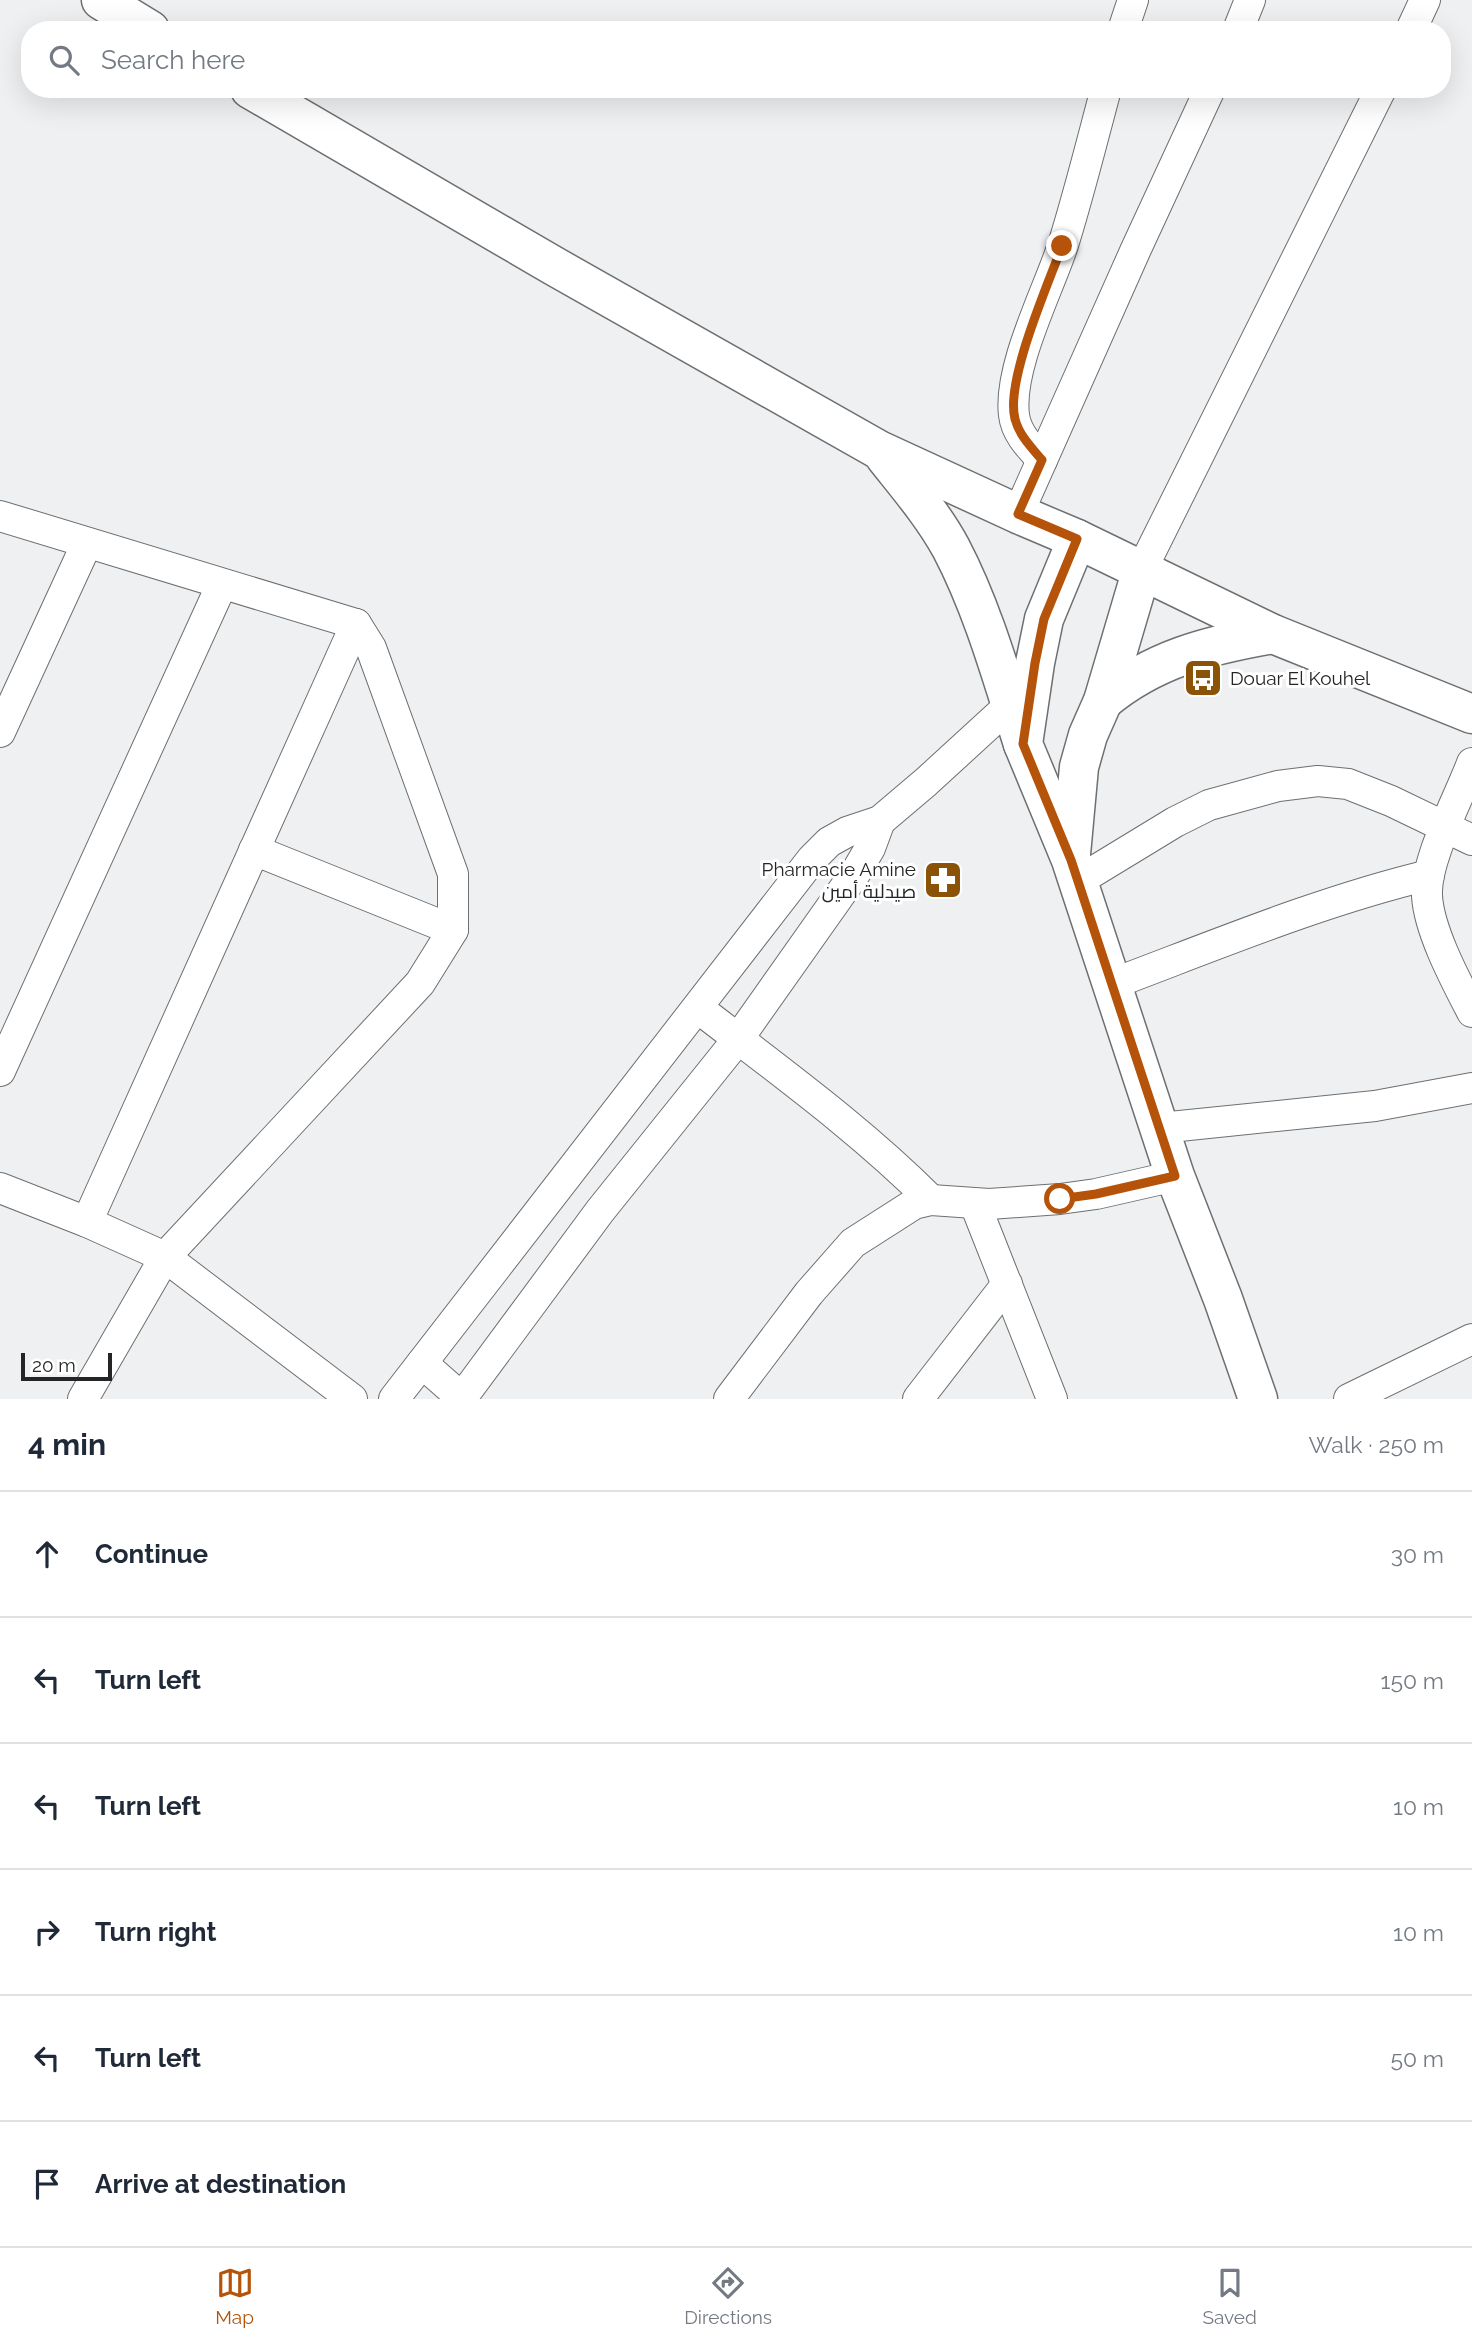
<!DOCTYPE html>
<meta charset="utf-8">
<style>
:root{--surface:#fff;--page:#f2f2f3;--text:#1f2937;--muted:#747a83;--line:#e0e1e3;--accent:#b45309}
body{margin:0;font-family:Raleway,Cairo,sans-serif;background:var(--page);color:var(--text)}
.scale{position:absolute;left:21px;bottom:18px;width:91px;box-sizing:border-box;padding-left:7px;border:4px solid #242526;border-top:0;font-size:19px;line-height:24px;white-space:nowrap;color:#242526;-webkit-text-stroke:5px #fff;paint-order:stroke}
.stop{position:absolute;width:21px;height:21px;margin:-16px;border:5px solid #b45309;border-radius:50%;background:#fff}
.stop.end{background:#b45309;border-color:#fff;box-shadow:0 2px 7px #0008}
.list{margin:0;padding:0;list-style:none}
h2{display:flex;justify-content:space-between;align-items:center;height:91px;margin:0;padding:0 28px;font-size:30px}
h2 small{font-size:23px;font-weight:400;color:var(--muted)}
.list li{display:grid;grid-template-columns:46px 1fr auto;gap:21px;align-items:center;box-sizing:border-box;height:126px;padding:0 28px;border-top:2px solid var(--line)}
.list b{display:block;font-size:26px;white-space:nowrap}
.list em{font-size:23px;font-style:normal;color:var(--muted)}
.icon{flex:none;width:38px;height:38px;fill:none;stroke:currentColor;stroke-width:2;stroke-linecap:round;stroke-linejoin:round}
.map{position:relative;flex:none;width:1472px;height:1399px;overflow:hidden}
.search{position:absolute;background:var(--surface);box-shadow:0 7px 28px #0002;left:21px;right:21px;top:21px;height:77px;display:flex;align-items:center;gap:18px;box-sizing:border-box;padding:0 24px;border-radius:28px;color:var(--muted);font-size:26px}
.sheet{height:847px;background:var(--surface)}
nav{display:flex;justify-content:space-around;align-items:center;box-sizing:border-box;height:98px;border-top:2px solid var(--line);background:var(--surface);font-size:19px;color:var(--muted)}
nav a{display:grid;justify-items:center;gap:4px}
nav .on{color:var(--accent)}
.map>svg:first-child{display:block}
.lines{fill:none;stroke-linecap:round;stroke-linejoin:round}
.street-casing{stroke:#6d6f71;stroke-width:32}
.secondary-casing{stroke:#6d6f71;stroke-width:41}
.primary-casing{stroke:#6d6f71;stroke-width:41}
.street{stroke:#fff;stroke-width:30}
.secondary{stroke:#fff;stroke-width:38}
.primary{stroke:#fff;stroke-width:38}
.route{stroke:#b45309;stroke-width:9}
.labels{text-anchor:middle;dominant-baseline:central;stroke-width:6;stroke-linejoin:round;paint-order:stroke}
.poi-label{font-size:19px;fill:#242526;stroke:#fff;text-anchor:start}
</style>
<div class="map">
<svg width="1472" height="1399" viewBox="0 0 1472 1399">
<rect width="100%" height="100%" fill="#eef0f2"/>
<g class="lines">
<defs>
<g id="street">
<path d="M 1123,30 L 1133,0"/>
<path d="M 1238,30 L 1250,0"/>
<path d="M 1411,30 L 1425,0"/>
<path d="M 1042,460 C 1030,447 1016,433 1014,415 C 1008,367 1048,291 1063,245 C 1079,194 1092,141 1106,89"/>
<path d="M 1018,514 L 1136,249 L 1210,89"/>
<path d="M 0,516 L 356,624 L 371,648 L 453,874 L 453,930 L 420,983 L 165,1257 L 83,1399"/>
<path d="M 1142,569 L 1381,89"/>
<path d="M 0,732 L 87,543"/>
<path d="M 1472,763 C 1459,798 1425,860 1427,896 C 1429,931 1456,981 1472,1012"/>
<path d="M 254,850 L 453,930"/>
<path d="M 1078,881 L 1175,822 L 1209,805 L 1278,786 L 1318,781 L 1348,784 L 1391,801 L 1472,840"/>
<path d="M 1112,984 C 1216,945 1321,901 1429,875"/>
<path d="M 698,1008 C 778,1070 859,1128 931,1200"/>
<path d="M 0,1071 L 222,584"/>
<path d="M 1160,1128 L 1375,1106 L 1472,1088"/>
<path d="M 0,1188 L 87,1222 L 165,1257 L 352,1399"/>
<path d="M 975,1204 L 1052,1399"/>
<path d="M 87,1222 L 356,624"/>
<path d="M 422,1363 L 463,1399"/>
<path d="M 394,1399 L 812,859 L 829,842 L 847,832 L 880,821 L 926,782 L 1010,705"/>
<path d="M 461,1399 L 600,1211 L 738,1039 L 856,872 L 870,848 L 880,821"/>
<path d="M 729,1399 L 809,1293 L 853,1243 L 914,1204 L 931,1200 L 989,1204 L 1060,1199 L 1096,1194 L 1175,1176"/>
<path d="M 918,1399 L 1007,1284"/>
<path d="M 1349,1399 L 1472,1339"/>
</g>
<g id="secondary">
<path d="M 1077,539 L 1044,619 L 1035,663 L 1023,744 L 1071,860 L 1175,1176 L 1223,1299 L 1258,1399"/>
<path d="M 1071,854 L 1079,767 L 1088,735 L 1103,701 L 1142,569"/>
</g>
<g id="primary">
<path d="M 101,0 L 150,30"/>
<path d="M 250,89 L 554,266 L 879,450 L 1018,514 L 1077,539 L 1273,634 L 1472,714"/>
<path d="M 885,457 C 908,486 933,515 951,548 C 983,609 1002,678 1023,744"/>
<path d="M 1103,701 C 1153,659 1209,645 1273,634"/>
</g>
</defs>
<use href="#street" class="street-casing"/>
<use href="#secondary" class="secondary-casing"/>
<use href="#primary" class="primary-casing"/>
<use href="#street" class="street"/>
<use href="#secondary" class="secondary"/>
<use href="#primary" class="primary"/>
</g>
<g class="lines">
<path class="route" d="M 1060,1199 L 1096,1194 L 1175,1176 L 1071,860 L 1023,744 L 1035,663 L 1044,619 L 1077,539 L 1018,514 L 1042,460 C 1031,447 1019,435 1015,419 C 1005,381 1048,285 1062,246"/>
</g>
<defs>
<symbol id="bus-square" viewBox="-11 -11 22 22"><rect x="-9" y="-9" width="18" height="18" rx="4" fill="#8b5308" stroke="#fff"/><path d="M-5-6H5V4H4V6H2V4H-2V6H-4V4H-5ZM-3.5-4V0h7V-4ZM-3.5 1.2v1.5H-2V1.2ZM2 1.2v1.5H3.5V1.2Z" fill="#fff"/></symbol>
<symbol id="pharmacy-square" viewBox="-11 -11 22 22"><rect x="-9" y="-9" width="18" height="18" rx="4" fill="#8b5308" stroke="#fff"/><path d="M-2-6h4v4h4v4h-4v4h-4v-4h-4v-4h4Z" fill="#fff"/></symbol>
</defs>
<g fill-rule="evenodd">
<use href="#bus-square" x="1181" y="656" width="44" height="44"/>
<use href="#pharmacy-square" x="921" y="858" width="44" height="44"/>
</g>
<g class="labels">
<g class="poi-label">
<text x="1230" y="678">Douar El Kouhel</text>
<text x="916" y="869" text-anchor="end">Pharmacie Amine<tspan x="916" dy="22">صيدلية أمين</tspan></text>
</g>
</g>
</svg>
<div class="scale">20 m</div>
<div class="stop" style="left:1060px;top:1199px"></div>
<div class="stop end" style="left:1062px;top:246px"></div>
<div class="search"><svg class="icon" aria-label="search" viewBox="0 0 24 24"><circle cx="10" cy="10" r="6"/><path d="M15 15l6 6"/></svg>Search here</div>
</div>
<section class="sheet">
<h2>4 min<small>Walk · 250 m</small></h2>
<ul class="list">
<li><svg class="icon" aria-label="ahead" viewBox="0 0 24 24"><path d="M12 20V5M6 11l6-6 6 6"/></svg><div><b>Continue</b></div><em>30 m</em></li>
<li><svg class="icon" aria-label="left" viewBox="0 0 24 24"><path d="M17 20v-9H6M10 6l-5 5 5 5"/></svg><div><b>Turn left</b></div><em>150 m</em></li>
<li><svg class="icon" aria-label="left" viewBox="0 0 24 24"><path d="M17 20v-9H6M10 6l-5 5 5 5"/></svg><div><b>Turn left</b></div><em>10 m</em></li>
<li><svg class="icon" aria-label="right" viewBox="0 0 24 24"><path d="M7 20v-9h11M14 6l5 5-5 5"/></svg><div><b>Turn right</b></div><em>10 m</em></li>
<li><svg class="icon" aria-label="left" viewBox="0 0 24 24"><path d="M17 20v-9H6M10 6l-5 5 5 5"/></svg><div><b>Turn left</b></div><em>50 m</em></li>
<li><svg class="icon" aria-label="arrive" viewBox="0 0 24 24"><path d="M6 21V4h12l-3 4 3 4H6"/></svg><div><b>Arrive at destination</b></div></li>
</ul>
</section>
<nav>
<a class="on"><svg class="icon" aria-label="map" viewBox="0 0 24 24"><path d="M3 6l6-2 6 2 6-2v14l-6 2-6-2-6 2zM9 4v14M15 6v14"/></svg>Map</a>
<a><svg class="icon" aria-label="directions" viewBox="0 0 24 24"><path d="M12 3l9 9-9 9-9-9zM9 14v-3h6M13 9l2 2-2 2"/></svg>Directions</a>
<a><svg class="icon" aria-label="saved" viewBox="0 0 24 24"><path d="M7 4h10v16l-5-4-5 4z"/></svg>Saved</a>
</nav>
